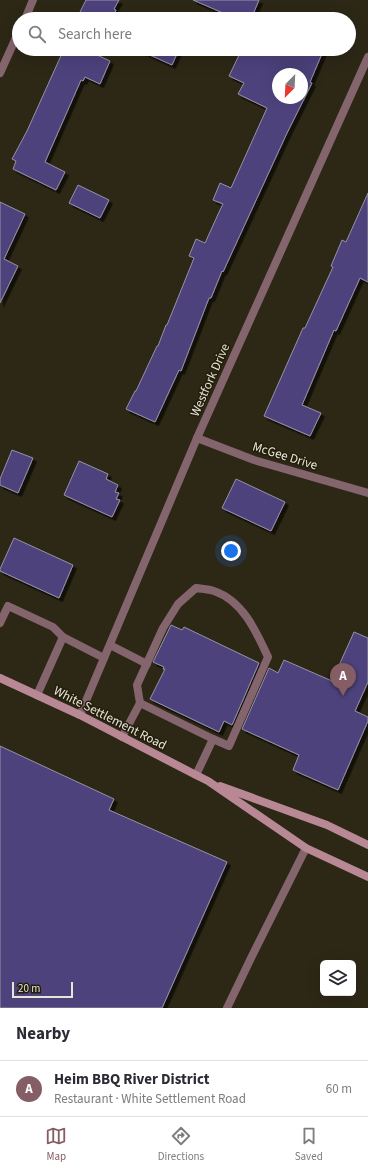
<!DOCTYPE html>
<meta charset="utf-8">
<style>
:root{--surface:#fff;--page:#f7f7f7;--text:#2b2b33;--muted:#7c7c81;--line:#e1e1e2;--accent:#855d64}
body{margin:0;font-family:"Source Sans 3",sans-serif;background:var(--page);color:var(--text)}
.controls{position:absolute;right:12px;bottom:12px;display:grid;overflow:hidden;border-radius:6px;box-shadow:0 4px 16px #0002}
.controls button{width:36px;height:36px;display:grid;place-items:center;padding:0;border:0;border-bottom:1px solid var(--line);background:var(--surface);color:var(--text);font:20px sans-serif}
.compass{position:absolute;left:272px;top:68px;width:36px;height:36px;border-radius:50%;background:var(--surface);box-shadow:0 4px 16px #0002;rotate:204deg}
.scale{position:absolute;left:12px;bottom:10px;width:61px;box-sizing:border-box;padding-left:4px;border:2px solid #e7e4d8;border-top:0;font-size:11px;line-height:14px;white-space:nowrap;color:#e7e4d8;-webkit-text-stroke:3px #231e0c;paint-order:stroke}
.you{position:absolute;left:231px;top:551px;width:14px;height:14px;margin:-10px;border:3px solid #fff;border-radius:50%;background:#1a73e8;box-shadow:0 0 0 6px #1a73e833}
.badge{display:grid;place-items:center;width:26px;height:26px;border-radius:50%;background:var(--accent);color:#fff;font-size:13px;font-weight:700}
.pin{position:absolute;translate:-50% -33px;filter:drop-shadow(0 1px 2px #0008)}
.pin::after{content:'';position:absolute;top:21px;width:14px;height:12px;background:inherit;clip-path:polygon(0 0,100% 0,50% 100%)}
.list{margin:0;padding:0;list-style:none}
h2{display:flex;justify-content:space-between;align-items:center;height:52px;margin:0;padding:0 16px;font-size:17px}
h2 small{font-size:13px;font-weight:400;color:var(--muted)}
.list li{display:grid;grid-template-columns:26px 1fr auto;gap:12px;align-items:center;box-sizing:border-box;height:56px;padding:0 16px;border-top:1px solid var(--line)}
.list b{display:block;font-size:15px;white-space:nowrap}
.list p{margin:0;font-size:13px;white-space:nowrap;color:var(--muted)}
.list em{font-size:13px;font-style:normal;color:var(--muted)}
.icon{flex:none;width:22px;height:22px;fill:none;stroke:currentColor;stroke-width:2;stroke-linecap:round;stroke-linejoin:round}
.map{position:relative;flex:none;width:368px;height:1008px;overflow:hidden}
.search{position:absolute;background:var(--surface);box-shadow:0 4px 16px #0002;left:12px;right:12px;top:12px;height:44px;display:flex;align-items:center;gap:10px;box-sizing:border-box;padding:0 14px;border-radius:22px;color:var(--muted);font-size:15px}
.sheet{height:108px;background:var(--surface)}
nav{display:flex;justify-content:space-around;align-items:center;box-sizing:border-box;height:56px;border-top:1px solid var(--line);background:var(--surface);font-size:11px;color:var(--muted)}
nav a{display:grid;justify-items:center;gap:2px}
nav .on{color:var(--accent)}
.map>svg:first-child{display:block}
.building{fill:#4e437c;stroke:#9592a7;fill-rule:evenodd;filter:url(#shadow)}
.lines{fill:none;stroke-linecap:round;stroke-linejoin:round}
.service{stroke:#85656d;stroke-width:8}
.minor{stroke:#85656d;stroke-width:8}
.secondary{stroke:#b98895;stroke-width:8}
.labels{text-anchor:middle;dominant-baseline:central;stroke-width:3;stroke-linejoin:round;paint-order:stroke}
.street-label{font-size:13px;fill:#e7e4d8;stroke:#231e0c}
</style>
<div class="map">
<svg width="368" height="1008" viewBox="0 0 368 1008">
<defs>
<filter id="shadow"><feDropShadow dx="3.5" dy="3.5" stdDeviation="0" flood-color="#0009"/></filter>
</defs>
<rect width="100%" height="100%" fill="#2d2716"/>
<g class="building">
<path d="M 86,0 L 119,0 L 114,9 L 116,10 L 112,19 L 87,19 L 88,15 L 80,12 Z"/>
<path d="M 193,0 L 259,0 L 251,19 L 237,19 Z"/>
<path d="M 64,49 L 97,49 L 95,54 L 110,61 L 100,84 L 85,77 L 83,81 L 81,80 L 45,162 L 65,172 L 56,190 L 13,169 L 16,161 L 12,159 L 27,131 Z"/>
<path d="M 142,49 L 179,49 L 172,65 L 141,51 Z"/>
<path d="M 242,49 L 324,49 L 310,82 L 312,83 L 287,133 L 223,272 L 222,271 L 211,298 L 209,298 L 181,371 L 179,370 L 155,422 L 126,409 L 135,391 L 136,391 L 157,346 L 158,346 L 166,325 L 167,325 L 194,258 L 189,256 L 196,239 L 205,243 L 220,210 L 223,204 L 213,200 L 220,183 L 231,188 L 267,108 L 238,94 L 244,83 L 229,76 ZM 278,74 L 302,74 L 302,98 L 278,98 Z"/>
<path d="M 78,185 L 109,200 L 100,218 L 69,203 Z"/>
<path d="M 368,193 L 368,282 L 360,278 L 336,331 L 334,330 L 302,405 L 321,413 L 310,436 L 264,416 L 303,328 L 305,328 L 333,267 L 331,266 L 342,240 L 346,242 Z"/>
<path d="M 0,202 L 25,214 L 4,259 L 18,266 L 0,303 Z"/>
<path d="M 12,450 L 33,458 L 18,493 L 0,485 L 0,479 Z"/>
<path d="M 79,461 L 108,474 L 106,479 L 118,485 L 115,492 L 119,493 L 116,499 L 120,500 L 112,517 L 64,495 Z"/>
<path d="M 236,479 L 285,502 L 271,531 L 222,508 Z"/>
<path d="M 14,538 L 73,565 L 59,598 L 0,571 L 0,569 Z"/>
<path d="M 171,625 L 182,630 L 184,627 L 259,663 L 232,725 L 224,721 L 219,732 L 150,699 L 165,669 L 163,669 L 164,667 L 153,662 Z"/>
<path d="M 354,632 L 368,638 L 368,682 L 355,711 L 368,717 L 368,721 L 338,790 L 293,770 L 299,755 L 242,729 L 269,668 L 278,673 L 284,660 L 332,681 Z"/>
<path d="M 0,746 L 114,799 L 109,810 L 227,862 L 162,1008 L 0,1008 Z"/>
</g>
<g class="lines">
<g class="service">
<path d="M 0,623 L 8,606 L 53,627 L 63,637"/>
<path d="M 110,645 L 147,664"/>
<path d="M 37,695 L 63,637 L 104,658"/>
<path d="M 140,703 L 137,685 L 163,628 L 178,604 L 196,588 C 202,589 208,589 214,591 C 243,601 256,631 268,657 L 229,746 L 213,739"/>
<path d="M 122,737 L 140,703 L 213,739 L 196,775"/>
</g>
<g class="minor">
<path d="M 25,19 L 33,0"/>
<path d="M 0,73 L 19,31"/>
<path d="M 197,438 L 254,460 L 368,493"/>
<path d="M 80,715 L 197,438 L 368,57"/>
<path d="M 227,1008 L 252,956 L 306,848"/>
</g>
<g class="secondary">
<path d="M 0,678 L 80,715 L 196,775 L 208,781 L 306,848 L 368,877"/>
<path d="M 220,786 L 327,825 L 368,845"/>
</g>
</g>
<g class="labels">
<g class="street-label">
<text transform="translate(210 380) rotate(-66)">Westfork Drive</text>
<text transform="translate(285 456) rotate(17)">McGee Drive</text>
<text transform="translate(110 718) rotate(27)">White Settlement Road</text>
</g>
</g>
</svg>
<div class="controls">
<button><svg class="icon" aria-label="layers" viewBox="0 0 24 24"><path d="M12 4l9 5-9 5-9-5zM3 14l9 5 9-5"/></svg></button>
</div>
<svg class="compass" viewBox="-18 -18 36 36"><path d="M0-13l5 13h-10z" fill="#e53935"/><path d="M0 13l5-13h-10z" fill="#7c7c81"/></svg>
<div class="scale">20 m</div>
<div class="you"></div>
<div class="pin badge" style="left:343px;top:696px">A</div>
<div class="search"><svg class="icon" aria-label="search" viewBox="0 0 24 24"><circle cx="10" cy="10" r="6"/><path d="M15 15l6 6"/></svg>Search here</div>
</div>
<section class="sheet">
<h2>Nearby<small></small></h2>
<ul class="list">
<li><span class="badge">A</span><div><b>Heim BBQ River District</b><p>Restaurant · White Settlement Road</p></div><em>60 m</em></li>
</ul>
</section>
<nav>
<a class="on"><svg class="icon" aria-label="map" viewBox="0 0 24 24"><path d="M3 6l6-2 6 2 6-2v14l-6 2-6-2-6 2zM9 4v14M15 6v14"/></svg>Map</a>
<a><svg class="icon" aria-label="directions" viewBox="0 0 24 24"><path d="M12 3l9 9-9 9-9-9zM9 14v-3h6M13 9l2 2-2 2"/></svg>Directions</a>
<a><svg class="icon" aria-label="saved" viewBox="0 0 24 24"><path d="M7 4h10v16l-5-4-5 4z"/></svg>Saved</a>
</nav>
